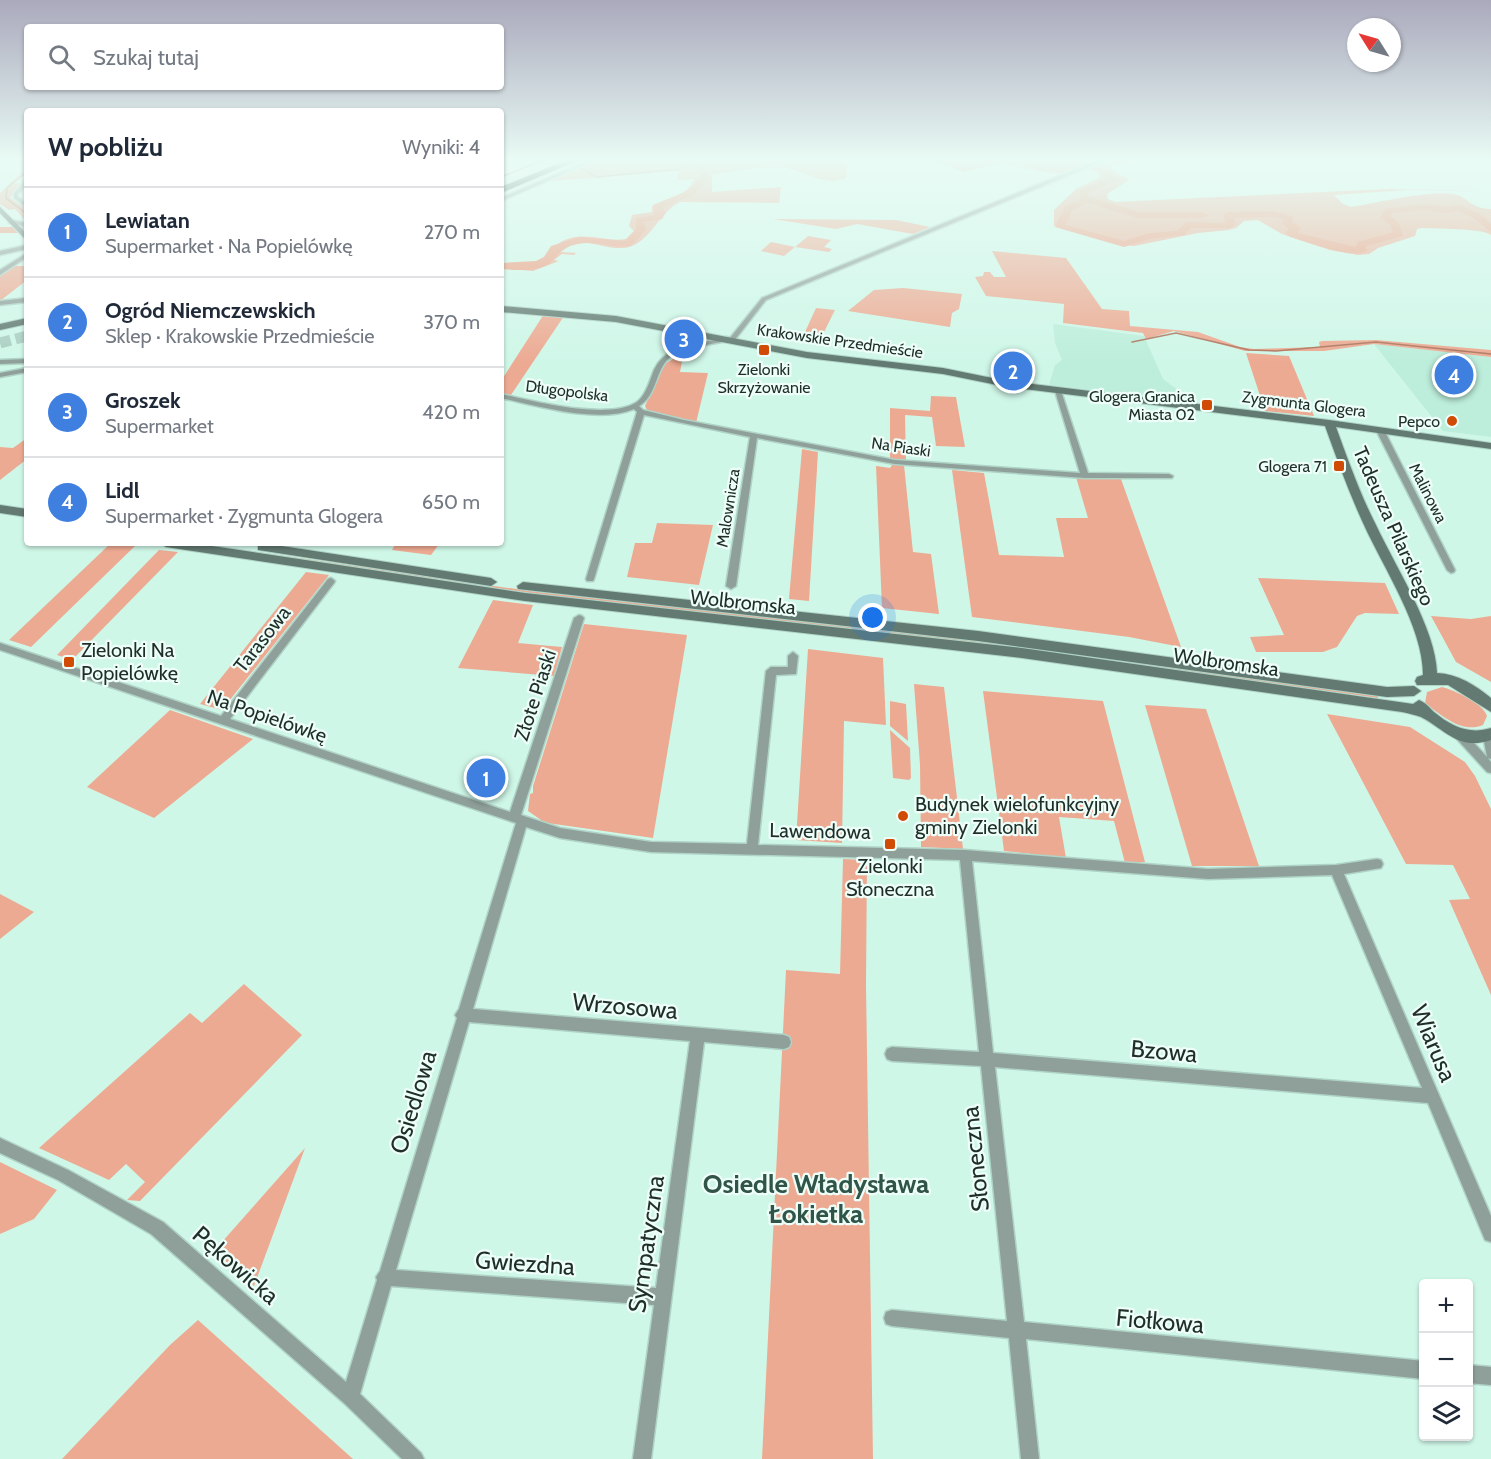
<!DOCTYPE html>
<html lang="pl">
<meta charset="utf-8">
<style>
:root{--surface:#fff;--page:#f2f2f3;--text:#1f2937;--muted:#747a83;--line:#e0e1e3;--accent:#d04b05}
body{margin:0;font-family:Cabin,sans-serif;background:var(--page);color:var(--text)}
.controls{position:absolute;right:18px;bottom:18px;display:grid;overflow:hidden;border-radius:6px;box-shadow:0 2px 4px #0004}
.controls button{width:54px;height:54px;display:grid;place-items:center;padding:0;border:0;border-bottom:2px solid var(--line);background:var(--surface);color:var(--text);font:30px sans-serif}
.compass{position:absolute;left:1347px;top:18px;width:54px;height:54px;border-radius:50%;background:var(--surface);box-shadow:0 2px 4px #0004;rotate:307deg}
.you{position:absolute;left:873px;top:618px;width:21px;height:21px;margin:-15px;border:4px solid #fff;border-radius:50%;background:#1a73e8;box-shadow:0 0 0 9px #1a73e833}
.badge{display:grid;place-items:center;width:39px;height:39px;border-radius:50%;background:var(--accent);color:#fff;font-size:20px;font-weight:700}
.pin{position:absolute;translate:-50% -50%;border:3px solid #fff;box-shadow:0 2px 6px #0006}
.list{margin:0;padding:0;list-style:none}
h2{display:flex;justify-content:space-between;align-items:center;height:78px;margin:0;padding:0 24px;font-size:26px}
h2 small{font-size:20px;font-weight:400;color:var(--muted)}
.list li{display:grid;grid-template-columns:39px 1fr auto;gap:18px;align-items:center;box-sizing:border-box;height:90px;padding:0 24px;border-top:2px solid var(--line)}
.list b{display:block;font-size:22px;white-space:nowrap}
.list p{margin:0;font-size:20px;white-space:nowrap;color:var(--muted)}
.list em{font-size:20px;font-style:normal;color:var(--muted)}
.icon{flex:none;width:33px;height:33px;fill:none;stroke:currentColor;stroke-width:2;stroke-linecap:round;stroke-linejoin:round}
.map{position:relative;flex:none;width:1491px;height:1459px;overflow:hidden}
.search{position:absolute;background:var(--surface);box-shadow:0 2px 4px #0004;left:24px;top:24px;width:480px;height:66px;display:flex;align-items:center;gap:15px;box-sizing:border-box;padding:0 21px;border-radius:6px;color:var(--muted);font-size:22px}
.panel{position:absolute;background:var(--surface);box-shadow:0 2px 4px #0004;left:24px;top:108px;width:480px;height:438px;border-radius:6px}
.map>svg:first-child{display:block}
.built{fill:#bdeedb}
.green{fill:#edaa92}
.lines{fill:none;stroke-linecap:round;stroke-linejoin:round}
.stream{stroke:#af7861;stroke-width:1.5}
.river{fill:#ed9879;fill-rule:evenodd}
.highway-tunnel{stroke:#accfc2;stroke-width:11;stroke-dasharray:11 5;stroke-linecap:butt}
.street-casing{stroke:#afd3c6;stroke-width:3}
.secondary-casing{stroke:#afd3c6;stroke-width:2}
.highway-casing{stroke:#afd3c6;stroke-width:2}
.street{fill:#8f9f99;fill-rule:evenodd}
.secondary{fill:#627a71;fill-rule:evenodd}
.highway{fill:#26493d;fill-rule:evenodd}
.poi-dot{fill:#d04b05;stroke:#eefef8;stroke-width:2}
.labels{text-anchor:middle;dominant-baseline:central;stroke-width:4.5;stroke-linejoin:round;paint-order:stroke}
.far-street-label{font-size:16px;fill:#1f2e29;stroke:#eefef8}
.far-poi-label{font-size:16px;fill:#1f2e29;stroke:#eefef8;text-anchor:end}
.street-label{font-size:20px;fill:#1f2e29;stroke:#eefef8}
.poi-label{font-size:20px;fill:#1f2e29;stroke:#eefef8;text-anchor:start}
.near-street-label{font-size:24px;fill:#1f2e29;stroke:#eefef8}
.near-neighbourhood-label{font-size:26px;font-weight:bold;fill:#305448;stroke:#eefef8}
</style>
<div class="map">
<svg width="1491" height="1459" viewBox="0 0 1491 1459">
<rect width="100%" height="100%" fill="#cff7e8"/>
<g class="built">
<path d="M 1053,324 L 1144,336 L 1163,379 L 1195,402 L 1049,385 L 1055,365 L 1062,360 L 1055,343 Z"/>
<path d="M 1374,344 L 1491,357 L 1491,437 L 1443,431 Z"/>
</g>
<g class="green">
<path d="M 601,159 L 839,159 L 847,166 L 846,178 C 821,188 800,167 777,167 C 755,167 733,171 712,175 L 712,192 L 781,187 L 779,203 L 680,202 C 660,211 648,247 623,248 C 607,249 591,241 575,242 L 561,252 L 576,253 L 574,255 L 562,254 L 554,260 L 559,261 L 533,271 L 501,268 L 501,263 C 513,263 526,267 538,262 C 549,257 551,243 571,238 C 589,233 608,242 626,239 L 634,231 L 629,226 L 632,215 L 652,212 L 652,206 C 666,200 690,194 694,179 L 678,180 L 677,175 L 681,171 L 551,181 Z"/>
<path d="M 927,159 L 1077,159 L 1088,162 L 1109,159 L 1092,166 L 1117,159 L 1146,159 L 1112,166 L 1111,169 L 1129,180 L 1107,194 L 1108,199 L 1115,202 L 1388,189 L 1491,191 L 1405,190 L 1334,195 L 1343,204 L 1351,207 C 1377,203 1429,190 1453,194 C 1468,196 1468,208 1491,209 L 1491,235 C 1482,228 1436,229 1421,228 L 1417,229 L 1415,236 L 1378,248 L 1369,254 L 1358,255 L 1330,250 L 1282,234 L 1258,220 L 1244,221 L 1236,228 L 1228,230 L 1198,233 L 1134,246 L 1115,244 L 1054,226 L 1054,210 L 1076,189 L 1099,178 L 1098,172 L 1085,168 L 1062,175 L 1002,164 L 962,171 Z"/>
<path d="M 21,173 L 26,174 L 14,183 L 21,184 L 10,198 L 27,209 L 27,222 L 15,209 L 9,210 L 0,204 L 0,193 Z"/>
<path d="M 773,219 L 896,220 L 930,227 L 913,234 L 857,224 L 836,229 Z"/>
<path d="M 808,236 L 831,240 L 824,247 L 832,249 L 829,252 L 795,247 L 784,256 L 761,251 L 771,242 L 795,247 Z"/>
<path d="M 992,251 L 1066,258 L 1102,309 L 1129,311 L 1130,326 L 1198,332 L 1240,347 L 1254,349 L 1320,347 L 1319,342 L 1322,341 L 1376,340 L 1491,350 L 1491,357 L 1374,344 L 1324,351 L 1245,351 L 1174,331 L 1146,339 L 1143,333 L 1063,323 L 1064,304 L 986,296 L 975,277 L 983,276 L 984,272 L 990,272 L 994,277 L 1006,277 Z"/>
<path d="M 13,266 L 27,266 L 27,280 L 0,301 L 0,275 Z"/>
<path d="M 903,288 L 962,294 L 959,309 L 952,313 L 950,327 L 848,311 L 874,290 Z"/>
<path d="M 816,308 L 835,310 L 823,334 L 805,332 Z"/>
<path d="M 544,314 L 564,316 L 511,395 L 501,394 L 501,381 Z"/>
<path d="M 684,352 L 680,372 L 708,373 L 696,423 L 647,410 L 645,406 L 665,364 Z"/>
<path d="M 1246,353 L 1289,356 L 1314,416 L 1265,411 Z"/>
<path d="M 931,396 L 956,397 L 965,447 L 936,446 L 932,417 L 905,415 L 906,462 L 890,460 L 890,408 L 930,411 Z"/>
<path d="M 27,438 L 27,459 L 0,480 L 0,447 L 13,448 Z"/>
<path d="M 802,449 L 818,452 L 809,601 L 789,599 Z"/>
<path d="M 892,465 L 904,465 L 913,552 L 931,554 L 939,614 L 882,608 L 876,466 L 890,468 Z"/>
<path d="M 952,470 L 984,473 L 999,555 L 1064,557 L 1056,518 L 1088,518 L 1076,477 L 1121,479 L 1181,647 L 1129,637 L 972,617 Z"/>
<path d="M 657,523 L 713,525 L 699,585 L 627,577 L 635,543 L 652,543 Z"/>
<path d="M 111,543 L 135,546 L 31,647 L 9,640 Z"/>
<path d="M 195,543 L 537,592 L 966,639 L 1378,695 L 1378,698 L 953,640 L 536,594 Z"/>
<path d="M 396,543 L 440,543 L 431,555 L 392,550 Z"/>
<path d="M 159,550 L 178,552 L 72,660 L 57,655 Z"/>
<path d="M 306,572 L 329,575 L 222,710 L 200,704 Z"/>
<path d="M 1258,578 L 1385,583 L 1399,614 L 1365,613 L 1357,616 L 1337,647 L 1323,652 L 1256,652 L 1250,637 L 1284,635 Z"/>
<path d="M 493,600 L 533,605 L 518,643 L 562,647 L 554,676 L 458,668 Z"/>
<path d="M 1431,616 L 1471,619 L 1491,616 L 1491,682 L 1456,662 Z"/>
<path d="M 584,624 L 687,635 L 653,838 L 540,822 L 541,820 L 528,811 L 530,794 L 533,793 L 533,786 Z"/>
<path d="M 808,649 L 883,658 L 886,725 L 844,721 L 842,843 L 796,840 Z"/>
<path d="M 914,684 L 944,687 L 963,849 L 921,847 L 920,765 Z"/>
<path d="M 1442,687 C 1454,690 1484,704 1487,716 L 1483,725 C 1462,734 1441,715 1425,703 L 1427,692 Z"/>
<path d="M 983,691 L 1103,701 L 1145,862 L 1125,863 L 1114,821 L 1059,817 L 1066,858 L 1004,851 Z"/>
<path d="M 890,701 L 906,704 L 908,741 L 890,726 Z"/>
<path d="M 1145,705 L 1206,709 L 1259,866 L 1192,866 Z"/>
<path d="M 170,710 L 253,739 L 154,818 L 87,787 Z"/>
<path d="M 1327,714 L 1410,727 L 1465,762 L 1475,776 L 1491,809 L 1491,995 L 1449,900 L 1470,899 L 1453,865 L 1406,864 Z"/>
<path d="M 890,730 L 910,748 L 911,778 L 909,780 L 893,778 Z"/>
<path d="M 843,859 L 867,860 L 866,985 L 873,1459 L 762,1459 L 786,970 L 840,974 Z"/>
<path d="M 0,894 L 34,912 L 0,939 Z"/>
<path d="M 244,984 L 302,1035 L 140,1201 L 127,1200 L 145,1182 L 126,1164 L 109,1180 L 39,1148 L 190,1013 L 202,1023 Z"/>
<path d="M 305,1148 L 254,1286 L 214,1251 Z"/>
<path d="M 0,1162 L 57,1190 L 34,1219 L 0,1234 Z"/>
<path d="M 198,1320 L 353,1459 L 62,1459 L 170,1345 Z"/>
</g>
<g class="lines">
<g class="stream">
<path d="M 580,168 L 597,177 L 678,169 L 700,161"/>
<path d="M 27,171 L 7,188 L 6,198 L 27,214"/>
<path d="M 501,177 L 541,161 L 551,160"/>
<path d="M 1132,342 L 1176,333 L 1249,350 L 1276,351 L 1376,342 L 1491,354"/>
</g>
<g class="river">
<path d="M 698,159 L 706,159 L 703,163 L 709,180 L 693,195 L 662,208 L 666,212 L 662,219 L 644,222 L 646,230 L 631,246 C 614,249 595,240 578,244 C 562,247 562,251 552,261 C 540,273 516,270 501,269 L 501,263 L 536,261 L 544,257 L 551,246 L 579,237 L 625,241 L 636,229 L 636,218 L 655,215 L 653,205 L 687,191 L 701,178 L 695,163 Z"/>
<path d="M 936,159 L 947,159 L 964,166 L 1001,159 L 1027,159 L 1049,166 L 1075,161 L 1104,169 L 1121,179 L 1088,193 L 1088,197 L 1139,212 L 1203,212 L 1208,215 L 1203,218 L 1138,218 L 1088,203 L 1072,210 L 1066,225 L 1124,241 L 1149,233 L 1177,231 L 1186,222 L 1226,223 L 1223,215 L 1228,212 L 1273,211 L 1293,216 L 1292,222 L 1301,228 L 1298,233 L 1355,247 L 1358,242 L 1393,232 L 1390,225 L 1380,217 L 1385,209 L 1424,204 L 1447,207 L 1459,205 L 1480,214 L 1491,224 L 1491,232 L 1474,218 L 1458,211 L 1447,213 L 1424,210 L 1392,213 L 1390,216 L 1399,223 L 1403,236 L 1366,246 L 1367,251 C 1354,260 1307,242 1290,237 L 1285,233 L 1289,229 L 1281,223 L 1284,219 L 1273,217 L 1234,218 L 1236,224 L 1231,228 L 1191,228 L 1184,235 L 1149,239 L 1124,247 L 1055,227 L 1065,206 L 1080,200 L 1080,190 L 1109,178 C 1082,163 1078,167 1051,171 C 1040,173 1029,163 1019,163 C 1001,161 982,167 964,172 Z"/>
<rect x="0" y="227" width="27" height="6"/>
</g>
<path class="highway-tunnel" d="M 0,343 L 27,336"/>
<defs>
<g id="street">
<path d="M 592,159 L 598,159 L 501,201 L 501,198 Z"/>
<path d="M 1107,159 L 1115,159 L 1094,165 L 766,300 L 734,341 L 729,340 C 710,346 685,345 669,358 C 655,371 657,396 639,406 L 643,410 L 684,420 L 895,460 L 1080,473 L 1055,391 L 1058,389 L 1061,391 L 1088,473 L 1169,474 L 1173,476 L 1172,478 L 1085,478 L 895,464 L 757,438 L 736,586 L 731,589 L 726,586 L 750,437 L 644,415 L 594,579 L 593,581 L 587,581 L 586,579 L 637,412 L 634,409 C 597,424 539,406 501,398 L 501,394 C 534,401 608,421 637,402 C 646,395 650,380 654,370 C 667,342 702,344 727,337 L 730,338 L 762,298 L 1090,163 Z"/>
<path d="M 25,181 L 27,181 L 27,185 L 18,194 L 18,197 L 27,204 L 27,208 L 14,198 L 14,193 Z"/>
<path d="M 11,220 L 27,223 L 27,227 L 9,223 Z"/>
<path d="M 27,245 L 27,249 L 0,255 L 0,251 Z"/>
<path d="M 27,253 L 27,257 L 0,275 L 0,270 Z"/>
<path d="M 27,298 L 27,302 L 0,305 L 0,301 Z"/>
<path d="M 27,359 L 27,363 L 0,364 L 0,360 Z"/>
<path d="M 27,368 L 27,372 L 0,377 L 0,373 Z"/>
<path d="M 1377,428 L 1384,430 L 1455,570 L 1454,572 L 1451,573 L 1447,570 L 1376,430 Z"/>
<path d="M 331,578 L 335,581 L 334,583 L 230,719 L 510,812 L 574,618 L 579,615 L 582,616 L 584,618 L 521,815 L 560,828 L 651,842 L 747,844 L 766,671 L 771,667 L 788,667 L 788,656 L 793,652 L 798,656 L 796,674 L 776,675 L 758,845 L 965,850 L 1208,869 L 1336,865 L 1377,859 L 1381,860 L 1383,864 L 1381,868 L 1344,874 L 1491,1216 L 1491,1242 L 1485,1240 L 1428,1103 L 995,1067 L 1024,1322 L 1424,1361 L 1424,1379 L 1026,1339 L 1039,1459 L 1021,1459 L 1009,1338 L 892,1326 L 886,1324 L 884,1318 L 886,1312 L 892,1310 L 1007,1321 L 981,1066 L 892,1061 L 887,1059 L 885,1054 L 887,1049 L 892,1047 L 979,1052 L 960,860 L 651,852 L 560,838 L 526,827 L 473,1009 L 784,1035 L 789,1037 L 791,1042 L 789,1047 L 784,1049 L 704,1042 L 651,1459 L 633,1459 L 654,1305 L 391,1286 L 360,1394 L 421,1453 L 424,1459 L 402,1459 L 344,1403 L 151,1234 L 58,1180 L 0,1153 L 0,1138 L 68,1170 L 163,1222 L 346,1382 L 377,1280 L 376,1277 L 380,1271 L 457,1018 L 455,1015 L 459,1009 L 516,823 L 0,650 L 0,643 L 221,716 L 328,579 ZM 972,861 L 1208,879 L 1332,875 L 1422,1088 L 993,1053 ZM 469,1022 L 690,1041 L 656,1288 L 396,1270 Z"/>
<path d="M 1459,730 L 1463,731 L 1487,757 L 1483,736 L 1484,733 L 1491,733 L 1491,759 L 1488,758 L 1491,762 L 1491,773 L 1487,772 L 1455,737 L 1454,734 L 1455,731 Z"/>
<path d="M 1468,1365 L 1491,1367 L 1491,1385 L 1468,1383 Z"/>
</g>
<g id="secondary">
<path d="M 0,207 L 27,234 L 27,241 L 0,213 Z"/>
<path d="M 501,306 L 616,316 L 807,352 L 943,368 L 1007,381 L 1329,420 L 1491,443 L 1491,449 L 1336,427 C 1348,460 1360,494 1376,525 C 1395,566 1436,629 1437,673 C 1458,674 1475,685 1491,698 L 1491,712 L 1448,685 L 1417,685 L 1415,681 L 1417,677 L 1423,675 C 1423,627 1384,569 1364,525 C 1349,493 1337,459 1325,426 L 1007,387 L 943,374 L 807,358 L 616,322 L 501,312 Z"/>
<path d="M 27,318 L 27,324 L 0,330 L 0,324 Z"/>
<path d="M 0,505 L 27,509 L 27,517 L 0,513 Z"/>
<path d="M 160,543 L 192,543 L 525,593 L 1022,648 L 1413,704 L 1419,700 C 1426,703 1429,707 1434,712 C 1451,726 1469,735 1491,728 L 1491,740 C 1458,751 1446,730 1421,717 C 1415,715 1408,713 1402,712 L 1022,658 L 525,601 L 166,547 Z"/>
<path d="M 262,543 L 491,578 L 497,582 L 491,586 L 258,550 L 258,544 Z"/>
<path d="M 523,582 L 978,631 L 1387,687 L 1414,686 L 1421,691 L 1414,696 L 1387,697 L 978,641 L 518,589 L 517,586 Z"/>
</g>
<path id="highway" d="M 570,159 L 581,159 L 501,193 L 501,187 Z"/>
</defs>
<use href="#street" class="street-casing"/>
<use href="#secondary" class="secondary-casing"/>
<use href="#highway" class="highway-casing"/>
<use href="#street" class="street"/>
<use href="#secondary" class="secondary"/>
<use href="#highway" class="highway"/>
</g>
<linearGradient id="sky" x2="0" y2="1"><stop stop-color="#aaa9bc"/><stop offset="0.44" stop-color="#e9fbf5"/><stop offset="1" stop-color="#e9fbf5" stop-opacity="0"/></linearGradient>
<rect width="1491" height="363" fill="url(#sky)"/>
<g class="poi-dot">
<rect x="758" y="344" width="12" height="12" rx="3"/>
<rect x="1201" y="399" width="12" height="12" rx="3"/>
<circle cx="1452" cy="421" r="6"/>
<rect x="1333" y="460" width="12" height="12" rx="3"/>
<rect x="63" y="656" width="12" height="12" rx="3"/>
<circle cx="903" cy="816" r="6"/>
<rect x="884" y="838" width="12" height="12" rx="3"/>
</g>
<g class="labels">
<g class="far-street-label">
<text transform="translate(840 341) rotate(8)">Krakowskie Przedmieście</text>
<text transform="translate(567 391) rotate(7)">Długopolska</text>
<text transform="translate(1304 404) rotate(7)">Zygmunta Glogera</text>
<text transform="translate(901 447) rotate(8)">Na Piaski</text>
<text transform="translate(1428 493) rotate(63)">Malinowa</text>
<text transform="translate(728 508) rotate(-81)">Malownicza</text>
</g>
<g class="far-poi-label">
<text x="764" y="369" text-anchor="middle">Zielonki<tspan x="764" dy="18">Skrzyżowanie</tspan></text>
<text x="1195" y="396">Glogera Granica<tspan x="1195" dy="18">Miasta 02</tspan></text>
<text x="1440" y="421">Pepco</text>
<text x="1327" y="466">Glogera 71</text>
</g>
<g class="street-label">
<text transform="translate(1394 526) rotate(66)">Tadeusza Pilarskiego</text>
<text transform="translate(743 602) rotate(6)">Wolbromska</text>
<text transform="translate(262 639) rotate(-52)">Tarasowa</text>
<text transform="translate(1226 662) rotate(8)">Wolbromska</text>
<text transform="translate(535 695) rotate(-72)">Złote Piaski</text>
<text transform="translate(267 716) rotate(19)">Na Popielówkę</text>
<text transform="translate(820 831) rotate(1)">Lawendowa</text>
</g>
<g class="poi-label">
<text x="81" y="650">Zielonki Na<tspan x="81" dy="23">Popielówkę</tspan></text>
<text x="915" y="804">Budynek wielofunkcyjny<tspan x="915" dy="23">gminy Zielonki</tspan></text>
<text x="890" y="866" text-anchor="middle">Zielonki<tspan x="890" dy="23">Słoneczna</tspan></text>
</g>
<g class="near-street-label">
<text transform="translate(625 1006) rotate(5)">Wrzosowa</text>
<text transform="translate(1434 1043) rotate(67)">Wiarusa</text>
<text transform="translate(1164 1051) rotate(5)">Bzowa</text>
<text transform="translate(413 1102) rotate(-73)">Osiedlowa</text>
<text transform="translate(975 1159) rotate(-96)">Słoneczna</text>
<text transform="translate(646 1244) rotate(-82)">Sympatyczna</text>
<text transform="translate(525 1263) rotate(4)">Gwiezdna</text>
<text transform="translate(236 1265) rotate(41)">Pękowicka</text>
<text transform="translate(1160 1321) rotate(5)">Fiołkowa</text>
</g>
<g class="near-neighbourhood-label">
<text x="816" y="1184">Osiedle Władysława<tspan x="816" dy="30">Łokietka</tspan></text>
</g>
</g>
</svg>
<div class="controls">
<button>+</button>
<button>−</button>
<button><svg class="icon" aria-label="layers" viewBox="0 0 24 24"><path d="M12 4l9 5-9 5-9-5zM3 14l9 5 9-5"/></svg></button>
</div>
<svg class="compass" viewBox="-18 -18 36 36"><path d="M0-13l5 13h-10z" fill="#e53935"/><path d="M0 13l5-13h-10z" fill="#747a83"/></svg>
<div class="you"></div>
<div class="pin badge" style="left:486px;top:778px;background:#3f7fe0">1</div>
<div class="pin badge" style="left:1013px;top:371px;background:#3f7fe0">2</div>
<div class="pin badge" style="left:684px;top:339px;background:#3f7fe0">3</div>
<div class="pin badge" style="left:1454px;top:375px;background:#3f7fe0">4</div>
<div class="search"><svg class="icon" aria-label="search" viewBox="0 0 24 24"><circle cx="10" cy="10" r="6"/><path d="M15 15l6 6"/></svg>Szukaj tutaj</div>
<section class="panel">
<h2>W pobliżu<small>Wyniki: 4</small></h2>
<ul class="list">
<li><span class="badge" style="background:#3f7fe0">1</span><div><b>Lewiatan</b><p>Supermarket · Na Popielówkę</p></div><em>270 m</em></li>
<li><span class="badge" style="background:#3f7fe0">2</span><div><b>Ogród Niemczewskich</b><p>Sklep · Krakowskie Przedmieście</p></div><em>370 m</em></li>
<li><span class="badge" style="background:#3f7fe0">3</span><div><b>Groszek</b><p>Supermarket</p></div><em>420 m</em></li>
<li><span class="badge" style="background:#3f7fe0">4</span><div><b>Lidl</b><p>Supermarket · Zygmunta Glogera</p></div><em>650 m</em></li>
</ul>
</section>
</div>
